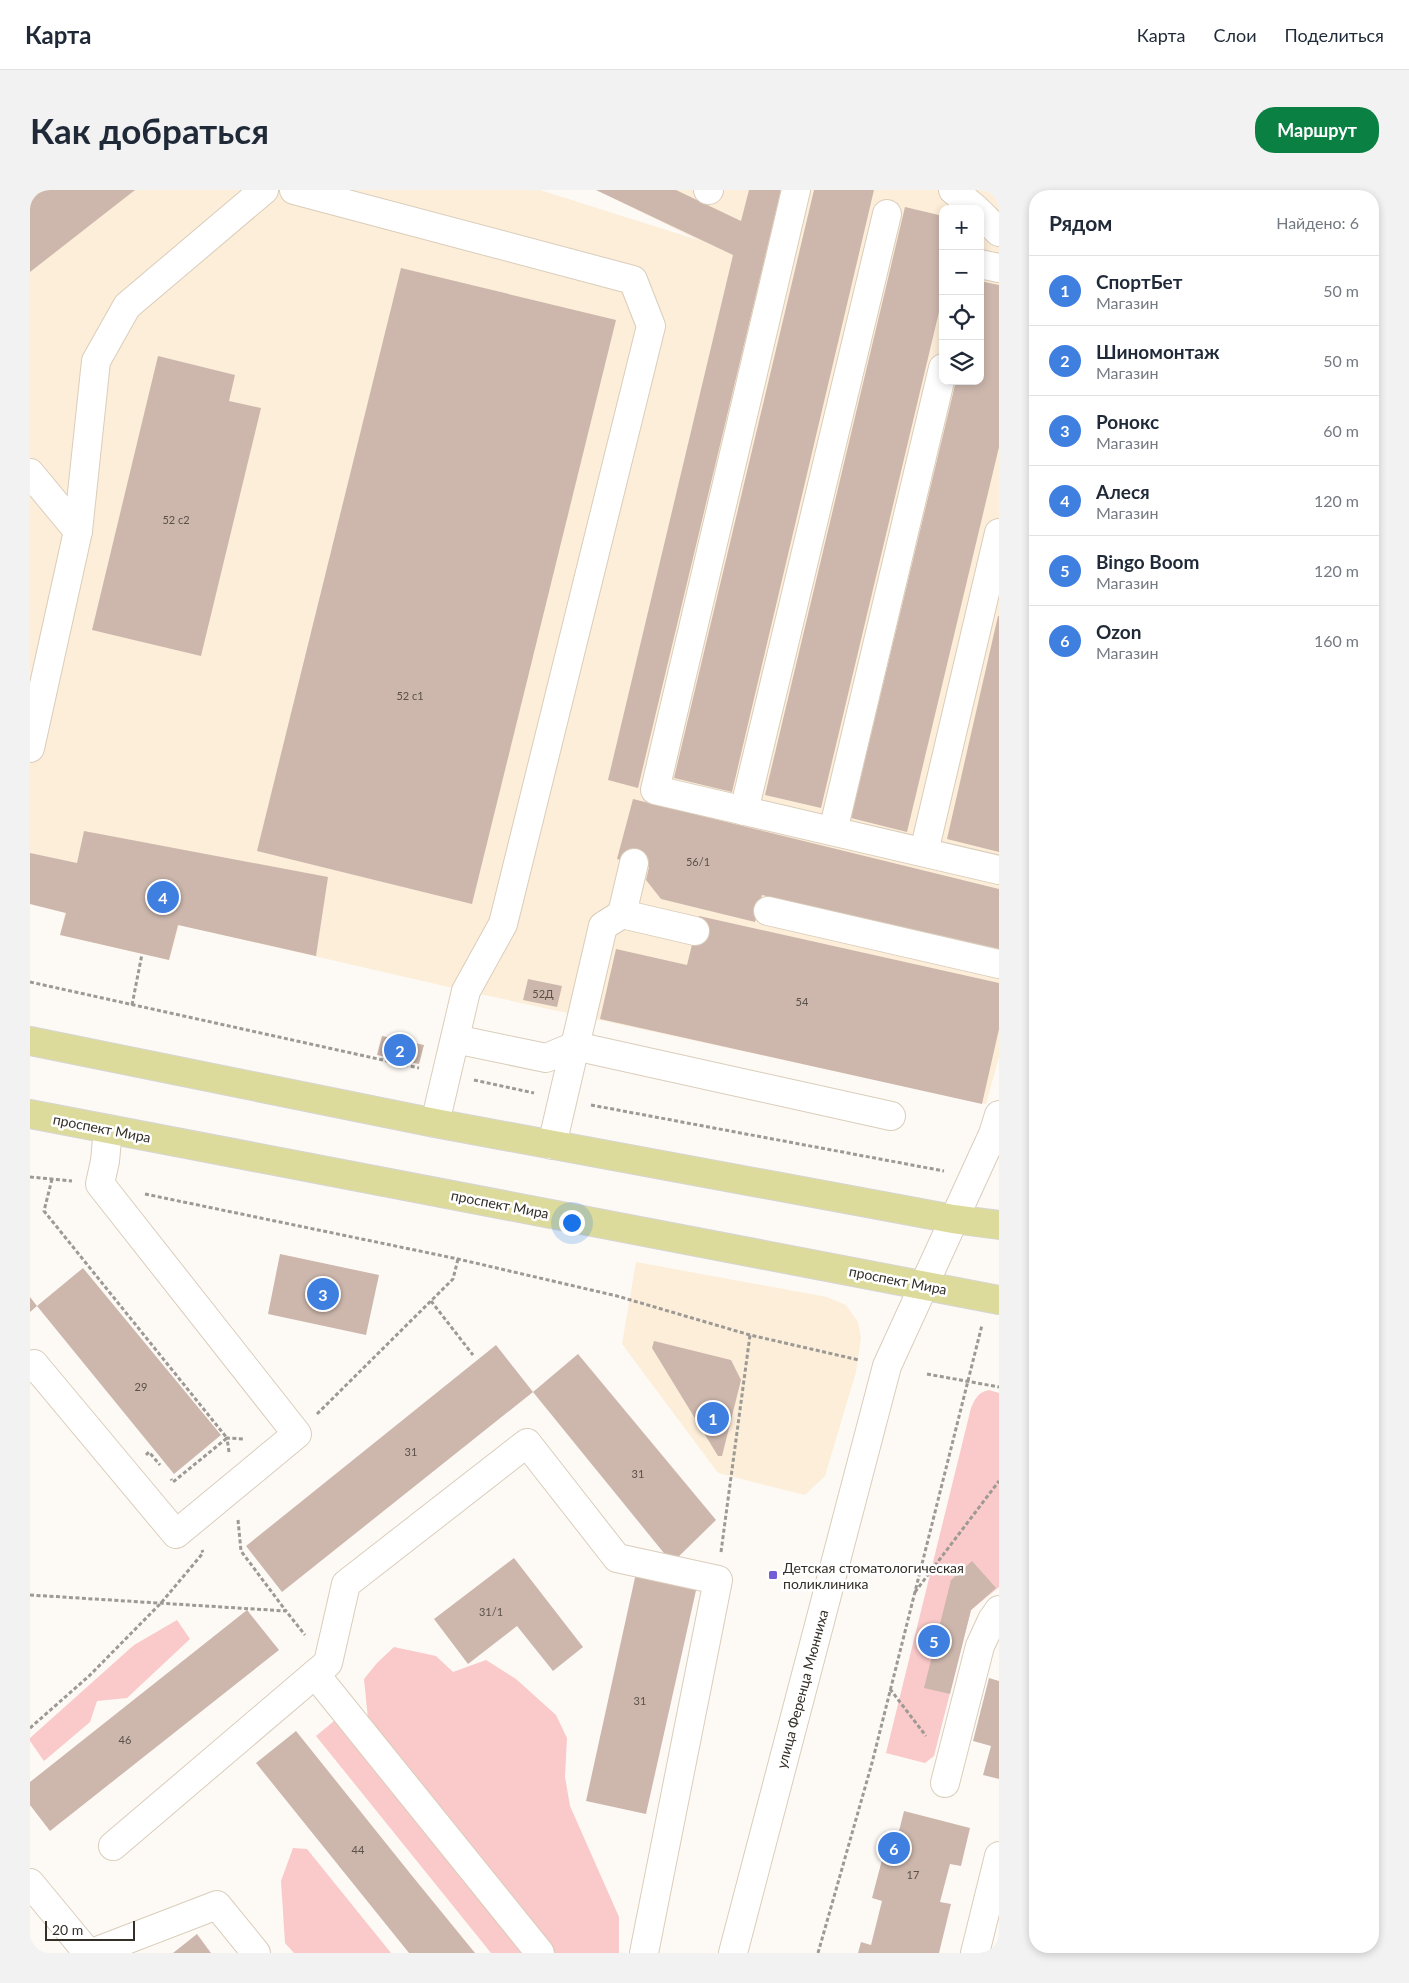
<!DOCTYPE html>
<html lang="ru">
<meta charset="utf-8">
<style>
:root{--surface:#fff;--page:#f2f2f3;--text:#1f2937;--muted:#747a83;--line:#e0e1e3;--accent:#0b8043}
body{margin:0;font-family:Lato,sans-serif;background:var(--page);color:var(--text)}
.controls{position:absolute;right:15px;top:15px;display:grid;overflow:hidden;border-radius:10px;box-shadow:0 2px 8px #0003}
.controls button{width:45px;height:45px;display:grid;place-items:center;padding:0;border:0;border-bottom:1px solid var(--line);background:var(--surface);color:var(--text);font:25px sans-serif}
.scale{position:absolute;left:15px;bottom:12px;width:90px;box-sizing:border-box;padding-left:5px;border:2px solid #342f28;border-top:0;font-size:14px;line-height:18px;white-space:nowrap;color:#342f28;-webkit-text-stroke:4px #fff;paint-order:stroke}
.you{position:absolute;left:541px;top:1032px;width:18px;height:18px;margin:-12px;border:4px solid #fff;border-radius:50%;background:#1a73e8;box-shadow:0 0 0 8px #1a73e833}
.badge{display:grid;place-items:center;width:32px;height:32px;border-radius:50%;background:var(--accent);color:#fff;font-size:16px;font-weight:700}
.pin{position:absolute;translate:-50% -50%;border:2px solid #fff;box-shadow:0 1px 5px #0006}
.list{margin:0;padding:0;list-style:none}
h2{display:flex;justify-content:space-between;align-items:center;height:65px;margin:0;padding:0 20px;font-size:21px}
h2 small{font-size:16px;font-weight:400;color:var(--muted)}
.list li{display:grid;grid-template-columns:32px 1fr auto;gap:15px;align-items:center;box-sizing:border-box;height:70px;padding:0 20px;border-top:1px solid var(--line)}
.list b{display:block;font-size:19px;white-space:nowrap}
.list p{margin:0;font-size:16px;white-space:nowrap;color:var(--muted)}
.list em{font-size:16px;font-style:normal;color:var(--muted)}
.icon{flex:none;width:28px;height:28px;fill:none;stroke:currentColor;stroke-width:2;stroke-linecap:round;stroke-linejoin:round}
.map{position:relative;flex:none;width:969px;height:1763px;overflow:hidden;border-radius:20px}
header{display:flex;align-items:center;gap:30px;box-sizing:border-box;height:70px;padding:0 25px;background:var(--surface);border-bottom:1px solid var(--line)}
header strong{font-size:24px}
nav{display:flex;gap:28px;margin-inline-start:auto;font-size:18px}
.intro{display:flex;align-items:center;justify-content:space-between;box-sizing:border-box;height:120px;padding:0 30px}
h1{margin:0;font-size:35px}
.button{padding:12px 22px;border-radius:20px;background:var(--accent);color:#fff;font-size:18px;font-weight:700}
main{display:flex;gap:30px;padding:0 30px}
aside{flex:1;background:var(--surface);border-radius:20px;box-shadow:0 2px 8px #0003}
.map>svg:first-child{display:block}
.built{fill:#fceed9;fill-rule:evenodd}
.green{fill:#fac9c9}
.building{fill:#cdb7ad}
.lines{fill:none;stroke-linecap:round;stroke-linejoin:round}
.minor-casing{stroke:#dacdba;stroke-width:30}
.major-casing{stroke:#d6d5d4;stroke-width:30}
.path{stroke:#9d9994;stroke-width:3;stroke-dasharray:4 2.5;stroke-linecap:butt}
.minor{stroke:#fff;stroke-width:28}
.major{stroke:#dddb9c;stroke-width:28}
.poi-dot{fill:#745dd7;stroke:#fff;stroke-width:2}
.labels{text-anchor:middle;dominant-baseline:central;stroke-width:5;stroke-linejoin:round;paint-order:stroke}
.number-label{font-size:11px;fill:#5a5149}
.street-label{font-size:14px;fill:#342f28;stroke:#fff}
.poi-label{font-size:14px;fill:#342f28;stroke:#fff;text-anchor:start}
</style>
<header>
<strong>Карта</strong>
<nav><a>Карта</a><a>Слои</a><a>Поделиться</a></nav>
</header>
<div class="intro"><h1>Как добраться</h1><a class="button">Маршрут</a></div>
<main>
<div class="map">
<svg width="969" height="1763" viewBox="0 0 969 1763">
<rect width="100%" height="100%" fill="#fdfaf6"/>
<g class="built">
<path d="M 0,0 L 510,0 L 668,50 L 566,0 L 969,0 L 969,867 L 956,914 L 436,801 L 149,735 L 139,770 L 30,745 L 35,723 L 0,714 ZM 913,19 L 950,19 L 950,191 L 913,191 Z"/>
<path d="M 606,1072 L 797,1107 L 816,1115 L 828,1132 L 831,1148 L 826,1182 L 795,1286 L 775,1305 L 688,1283 L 592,1154 Z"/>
</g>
<g class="green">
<path d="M 959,1200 L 969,1203 L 969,1397 L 941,1420 L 904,1566 L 895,1573 L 856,1563 L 941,1218 C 945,1209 948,1202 959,1200 Z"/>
<path d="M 147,1430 L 160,1449 L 97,1508 L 67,1511 L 60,1532 L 14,1571 L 0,1551 L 0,1548 L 104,1455 Z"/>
<path d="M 364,1457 L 406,1466 L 423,1482 L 456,1470 L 486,1489 L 526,1525 L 537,1548 L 535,1587 L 540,1616 L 589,1727 L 589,1763 L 514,1763 L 338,1529 L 334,1489 L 347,1473 Z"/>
<path d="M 304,1531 L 492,1763 L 461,1763 L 286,1546 Z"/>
<path d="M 263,1658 L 277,1659 L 361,1763 L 264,1763 L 255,1753 L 251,1691 Z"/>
</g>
<g class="building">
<path d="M 0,0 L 105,0 L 0,82 Z"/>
<path d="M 566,0 L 646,0 L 711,31 L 719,0 L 751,0 L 608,598 L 578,590 L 703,65 Z"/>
<path d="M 784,0 L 844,0 L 702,602 L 644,588 Z"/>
<path d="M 875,17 L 913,26 L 913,105 L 791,618 L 735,605 Z"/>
<path d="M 371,78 L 586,130 L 442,714 L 227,661 Z"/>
<path d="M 950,91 L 969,95 L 969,257 L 877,642 L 821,628 L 926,191 L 950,191 Z"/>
<path d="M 128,166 L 205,185 L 199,211 L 231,218 L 171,466 L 62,440 Z"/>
<path d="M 968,426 L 969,426 L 969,662 L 917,649 Z"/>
<path d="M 603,609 L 969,699 L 969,762 L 732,705 L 725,732 L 631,709 L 616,690 L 619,677 L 587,669 Z"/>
<path d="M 54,641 L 298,687 L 286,766 L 148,735 L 139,770 L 30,745 L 36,723 L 0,714 L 0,663 L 47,673 Z"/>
<path d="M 669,726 L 969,793 L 969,839 L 952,914 L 570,829 L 586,759 L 657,775 Z"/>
<path d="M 498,789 L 532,796 L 527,817 L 493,810 Z"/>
<path d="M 352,846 L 394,855 L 389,874 L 347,865 Z"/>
<path d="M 250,1064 L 349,1085 L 336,1145 L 238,1124 Z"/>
<path d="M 53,1078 L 191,1245 L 144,1284 L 7,1116 L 0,1122 L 0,1107 L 7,1116 Z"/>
<path d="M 624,1151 L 701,1170 L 711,1190 L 692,1266 L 688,1266 L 622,1158 Z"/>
<path d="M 466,1155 L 503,1202 L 252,1402 L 216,1356 Z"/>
<path d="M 548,1164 L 686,1330 L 642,1373 L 503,1202 Z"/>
<path d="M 484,1368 L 553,1457 L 523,1481 L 487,1436 L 438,1474 L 404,1429 Z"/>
<path d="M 942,1371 L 966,1398 L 941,1420 L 920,1504 L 894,1498 L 921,1390 Z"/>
<path d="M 606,1383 L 667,1396 L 616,1624 L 556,1611 Z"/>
<path d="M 217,1420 L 249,1460 L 20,1641 L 0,1615 L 0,1592 Z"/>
<path d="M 959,1488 L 969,1491 L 969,1589 L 953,1585 L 961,1556 L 943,1551 Z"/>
<path d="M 266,1541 L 383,1687 L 445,1763 L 379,1763 L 226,1573 Z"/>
<path d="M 874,1621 L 940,1638 L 931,1676 L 920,1674 L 910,1712 L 921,1714 L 909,1763 L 828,1763 L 831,1752 L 841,1755 L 852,1711 L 842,1708 L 859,1643 L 868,1645 Z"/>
<path d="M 167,1744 L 181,1763 L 143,1763 Z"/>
</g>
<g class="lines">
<defs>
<g id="minor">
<path d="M 264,0 L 603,90 L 621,136 L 473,734 L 436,801 L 405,933"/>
<path d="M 678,0 L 679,0"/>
<path d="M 766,0 L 625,600 L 969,680"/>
<path d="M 923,0 L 946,19"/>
<path d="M 950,23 L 969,42"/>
<path d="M 950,74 L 969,78"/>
<path d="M 0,283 L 48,341"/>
<path d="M 0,558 L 48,341 L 66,171 L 97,116 L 234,0"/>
<path d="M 714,621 L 857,24"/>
<path d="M 803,641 L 913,178"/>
<path d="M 894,662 L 969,343"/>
<path d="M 738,721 L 969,774"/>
<path d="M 592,724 L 665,741"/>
<path d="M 425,849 L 516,868 L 545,856 L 861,926"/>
<path d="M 522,955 L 573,736 L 592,724 L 604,673"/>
<path d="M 0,1178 L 4,1174 L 146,1344 L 267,1244 L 70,994 L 75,971 L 78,939"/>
<path d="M 285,1484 L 298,1473 L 316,1394 L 497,1253 L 587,1368 L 688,1390 L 614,1763"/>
<path d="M 915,1593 L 950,1456 L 962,1430 L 969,1420"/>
<path d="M 83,1656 L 285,1484 L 510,1763"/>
<path d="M 0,1693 L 58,1763"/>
<path d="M 62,1763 L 187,1715 L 226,1763"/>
<path d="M 703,1763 L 857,1176 L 963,944 L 969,925"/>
<path d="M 945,1763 L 969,1666"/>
</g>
<g id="major">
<path d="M 0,851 L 405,933 L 923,1029 L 969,1035"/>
<path d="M 0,924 L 969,1110"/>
</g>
</defs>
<use href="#minor" class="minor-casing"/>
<use href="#major" class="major-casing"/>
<g class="path">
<path d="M 0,792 L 389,878"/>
<path d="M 102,815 L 112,764"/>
<path d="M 444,890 L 504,903"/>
<path d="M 561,915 L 914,981"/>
<path d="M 0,987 L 42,991"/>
<path d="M 22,989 L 14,1021 L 197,1248 L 143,1292 L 141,1289"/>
<path d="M 115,1004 L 428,1069 L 587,1106 L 720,1145 L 829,1170"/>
<path d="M 401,1111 L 443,1165"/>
<path d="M 897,1184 L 969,1197"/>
<path d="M 287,1224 L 423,1089 L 428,1069"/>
<path d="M 199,1262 L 197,1248 L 214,1249"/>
<path d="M 116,1265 L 119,1262 L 130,1275"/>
<path d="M 208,1330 L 211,1361 L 256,1421"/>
<path d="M 691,1362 L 720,1145"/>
<path d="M 885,1402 L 969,1291"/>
<path d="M 0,1405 L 256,1421 L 275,1445"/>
<path d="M 860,1499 L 896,1546"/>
<path d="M 0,1538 L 59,1486 L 131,1413 L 173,1363 L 172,1360"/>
<path d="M 788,1763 L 842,1573 L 952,1135"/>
</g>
<use href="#minor" class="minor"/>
<use href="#major" class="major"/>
</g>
<rect class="poi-dot" x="738" y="1380" width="10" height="10" rx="2.5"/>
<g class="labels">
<g class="number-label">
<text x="146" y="329">52 с2</text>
<text x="380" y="505">52 с1</text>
<text x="668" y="671">56/1</text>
<text x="513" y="803">52Д</text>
<text x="772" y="811">54</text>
<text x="111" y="1196">29</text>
<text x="381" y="1261">31</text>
<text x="608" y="1283">31</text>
<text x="461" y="1421">31/1</text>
<text x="610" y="1510">31</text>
<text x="95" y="1549">46</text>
<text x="328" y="1659">44</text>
<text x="883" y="1684">17</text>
</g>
<g class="street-label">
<text transform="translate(72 938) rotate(11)">проспект Мира</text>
<text transform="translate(470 1014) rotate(11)">проспект Мира</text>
<text transform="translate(868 1090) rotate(11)">проспект Мира</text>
<text transform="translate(772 1499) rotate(-75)">улица Ференца Мюнниха</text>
</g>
<g class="poi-label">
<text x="753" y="1377">Детская стоматологическая<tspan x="753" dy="16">поликлиника</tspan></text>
</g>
</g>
</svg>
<div class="controls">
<button>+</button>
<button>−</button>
<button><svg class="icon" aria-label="locate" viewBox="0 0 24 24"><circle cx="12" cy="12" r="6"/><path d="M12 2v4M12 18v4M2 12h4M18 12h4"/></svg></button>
<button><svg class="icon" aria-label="layers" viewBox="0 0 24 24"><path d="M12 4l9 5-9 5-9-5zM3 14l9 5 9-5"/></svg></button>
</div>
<div class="scale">20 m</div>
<div class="you"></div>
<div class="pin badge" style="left:683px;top:1228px;background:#3f7fe0">1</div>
<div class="pin badge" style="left:370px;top:860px;background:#3f7fe0">2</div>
<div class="pin badge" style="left:293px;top:1104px;background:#3f7fe0">3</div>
<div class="pin badge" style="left:133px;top:707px;background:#3f7fe0">4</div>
<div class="pin badge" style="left:904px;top:1451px;background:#3f7fe0">5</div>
<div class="pin badge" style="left:864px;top:1658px;background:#3f7fe0">6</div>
</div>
<aside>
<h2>Рядом<small>Найдено: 6</small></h2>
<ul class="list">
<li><span class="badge" style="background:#3f7fe0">1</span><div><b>СпортБет</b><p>Магазин</p></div><em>50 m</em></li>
<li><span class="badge" style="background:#3f7fe0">2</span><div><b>Шиномонтаж</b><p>Магазин</p></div><em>50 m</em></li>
<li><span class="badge" style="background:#3f7fe0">3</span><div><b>Ронокс</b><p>Магазин</p></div><em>60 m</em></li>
<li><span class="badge" style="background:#3f7fe0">4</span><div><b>Алеся</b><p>Магазин</p></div><em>120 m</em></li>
<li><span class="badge" style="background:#3f7fe0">5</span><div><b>Bingo Boom</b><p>Магазин</p></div><em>120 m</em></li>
<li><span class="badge" style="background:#3f7fe0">6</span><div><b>Ozon</b><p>Магазин</p></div><em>160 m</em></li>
</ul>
</aside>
</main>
